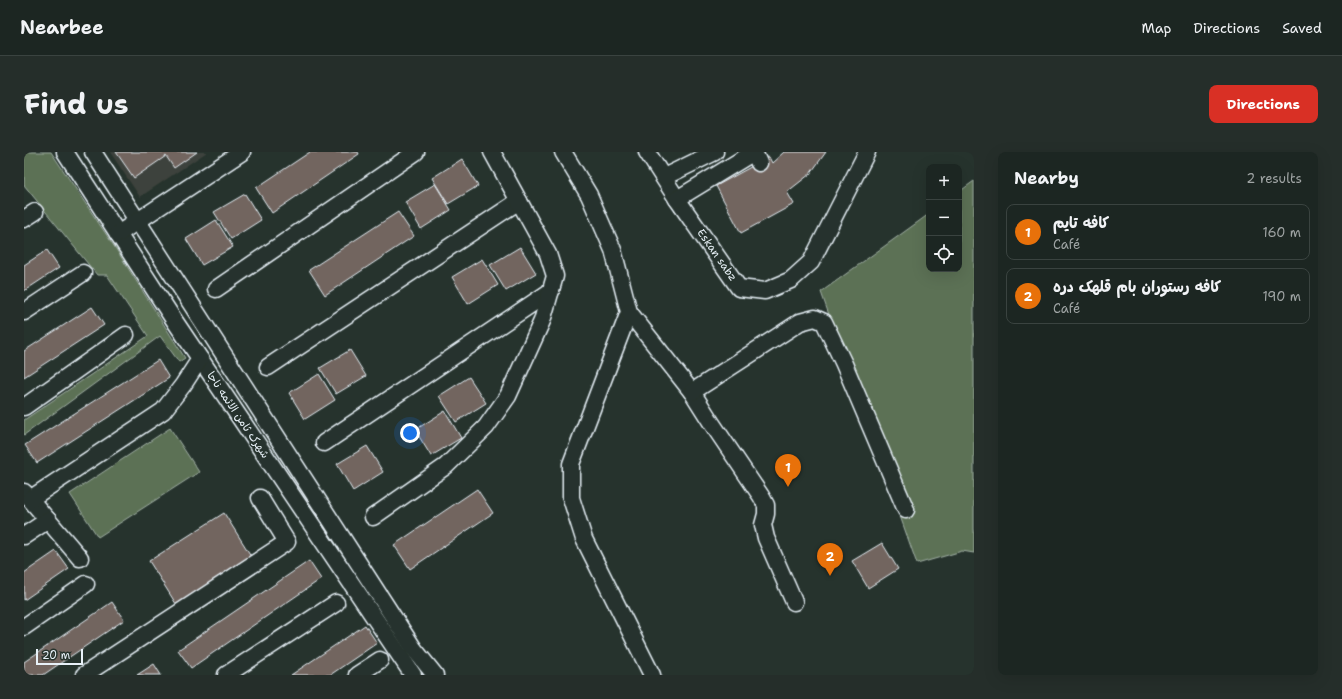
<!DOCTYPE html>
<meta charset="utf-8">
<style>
:root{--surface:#1c2622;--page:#252e2a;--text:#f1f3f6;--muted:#a0a5a5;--line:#3a4340;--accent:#d93025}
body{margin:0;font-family:"Shantell Sans","Playpen Sans Arabic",sans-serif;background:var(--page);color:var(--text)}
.controls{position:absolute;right:12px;top:12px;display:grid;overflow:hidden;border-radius:8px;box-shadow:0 4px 16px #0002}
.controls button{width:36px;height:36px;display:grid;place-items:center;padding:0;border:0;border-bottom:1px solid var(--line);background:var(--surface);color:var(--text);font:20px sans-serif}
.scale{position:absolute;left:12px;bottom:10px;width:47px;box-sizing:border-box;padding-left:4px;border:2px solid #e8f1f8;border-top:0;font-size:11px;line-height:14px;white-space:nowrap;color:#e8f1f8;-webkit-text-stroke:3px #26332d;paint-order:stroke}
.you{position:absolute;left:386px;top:281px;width:14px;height:14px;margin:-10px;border:3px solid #fff;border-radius:50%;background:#1a73e8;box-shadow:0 0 0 6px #1a73e833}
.badge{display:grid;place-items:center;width:26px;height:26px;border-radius:50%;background:var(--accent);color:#fff;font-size:13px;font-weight:700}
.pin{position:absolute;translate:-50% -33px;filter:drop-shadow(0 1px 2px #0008)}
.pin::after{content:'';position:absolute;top:21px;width:14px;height:12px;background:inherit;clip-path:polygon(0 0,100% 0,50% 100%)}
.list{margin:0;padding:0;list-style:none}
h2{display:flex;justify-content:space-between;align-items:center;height:52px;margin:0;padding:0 16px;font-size:17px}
h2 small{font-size:13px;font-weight:400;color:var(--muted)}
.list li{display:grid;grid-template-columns:26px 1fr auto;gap:12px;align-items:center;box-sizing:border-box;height:56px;margin:0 8px 8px;padding:0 8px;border:1px solid var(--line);border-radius:8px}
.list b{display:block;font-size:15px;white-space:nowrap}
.list p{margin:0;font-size:13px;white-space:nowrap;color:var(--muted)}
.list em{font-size:13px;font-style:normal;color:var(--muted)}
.icon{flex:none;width:22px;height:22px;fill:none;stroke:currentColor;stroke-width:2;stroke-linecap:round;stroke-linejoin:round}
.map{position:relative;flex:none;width:950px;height:523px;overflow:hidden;border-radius:8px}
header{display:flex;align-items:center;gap:24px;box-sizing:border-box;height:56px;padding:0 20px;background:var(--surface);border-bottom:1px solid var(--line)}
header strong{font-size:19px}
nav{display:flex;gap:22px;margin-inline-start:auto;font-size:14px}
.intro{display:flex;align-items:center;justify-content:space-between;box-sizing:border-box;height:96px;padding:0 24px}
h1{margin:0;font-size:28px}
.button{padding:10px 18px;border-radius:8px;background:var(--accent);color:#fff;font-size:14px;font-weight:700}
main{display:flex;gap:24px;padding:0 24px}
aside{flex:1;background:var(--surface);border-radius:8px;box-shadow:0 4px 16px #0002}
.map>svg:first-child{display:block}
.built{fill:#3d423c}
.green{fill:#5c7155;stroke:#a2b1a6}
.building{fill:#72655f;stroke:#e8f1f8}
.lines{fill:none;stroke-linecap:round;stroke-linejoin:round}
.minor-casing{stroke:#e8f1f8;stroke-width:19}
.minor{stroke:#26332d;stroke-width:16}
.labels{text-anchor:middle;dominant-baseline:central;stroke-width:3;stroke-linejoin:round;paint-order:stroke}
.street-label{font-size:11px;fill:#e8f1f8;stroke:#26332d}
</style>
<header>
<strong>Nearbee</strong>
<nav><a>Map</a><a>Directions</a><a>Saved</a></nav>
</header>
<div class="intro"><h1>Find us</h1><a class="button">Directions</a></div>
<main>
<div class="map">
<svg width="950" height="523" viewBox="0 0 950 523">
<rect width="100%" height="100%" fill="#26332d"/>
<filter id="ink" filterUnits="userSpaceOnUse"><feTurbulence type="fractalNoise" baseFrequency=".025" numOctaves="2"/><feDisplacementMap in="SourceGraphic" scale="8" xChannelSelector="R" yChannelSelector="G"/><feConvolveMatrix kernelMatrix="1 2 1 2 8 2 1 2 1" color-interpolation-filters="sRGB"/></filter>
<g filter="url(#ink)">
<path class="built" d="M 86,0 L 183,0 L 116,45 Z"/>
<g class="green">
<path d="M 0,0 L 27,0 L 92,97 L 161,206 L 155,210 L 136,184 L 0,283 L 0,268 L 124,184 L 83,123 L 73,123 L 0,33 Z"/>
<path d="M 950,29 L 950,401 L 938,399 L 893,412 L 797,140 L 905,62 L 905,117 L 935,117 L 935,40 Z"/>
<path d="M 146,276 L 175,320 L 74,385 L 46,342 Z"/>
</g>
<g class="building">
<path d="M 92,0 L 173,0 L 150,16 L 142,4 L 110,26 Z"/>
<path d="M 286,0 L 334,0 L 335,2 L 248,61 L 232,36 Z"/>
<path d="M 760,0 L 802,0 L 786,22 L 763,40 L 770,52 L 717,81 L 692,34 L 745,5 L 748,11 Z"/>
<path d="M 438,7 L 454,34 L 424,52 L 408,26 Z"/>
<path d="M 411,32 L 427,58 L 397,77 L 381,50 Z"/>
<path d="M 221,42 L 237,68 L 207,87 L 190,60 Z"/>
<path d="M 374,60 L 390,84 L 301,143 L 285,118 Z"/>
<path d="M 192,68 L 209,95 L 178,113 L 162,87 Z"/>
<path d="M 496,95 L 512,121 L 482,139 L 466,113 Z"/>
<path d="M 23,98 L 35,116 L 0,139 L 0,113 Z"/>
<path d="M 458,107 L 474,133 L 444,152 L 428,125 Z"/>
<path d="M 68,155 L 80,173 L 0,225 L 0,199 Z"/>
<path d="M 326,198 L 342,224 L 312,242 L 296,216 Z"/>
<path d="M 134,208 L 145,226 L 13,311 L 1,293 Z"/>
<path d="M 295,222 L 311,248 L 281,267 L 265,241 Z"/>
<path d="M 445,225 L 462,251 L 432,270 L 415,244 Z"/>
<path d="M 421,259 L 437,286 L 407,304 L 391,278 Z"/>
<path d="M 343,294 L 359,320 L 329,339 L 313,312 Z"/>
<path d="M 453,337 L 469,361 L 386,417 L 370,393 Z"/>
<path d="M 200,361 L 229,407 L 154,455 L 125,409 Z"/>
<path d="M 858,391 L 874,417 L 844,436 L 828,409 Z"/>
<path d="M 32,399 L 45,417 L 0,448 L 0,421 Z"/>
<path d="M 285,409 L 297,427 L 167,516 L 154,498 Z"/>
<path d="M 88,450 L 100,468 L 19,523 L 0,523 L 0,510 Z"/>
<path d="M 341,473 L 353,491 L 306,523 L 267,523 Z"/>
<path d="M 130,512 L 137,523 L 113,523 Z"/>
</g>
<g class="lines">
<defs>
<g id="minor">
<path d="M 41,0 L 150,168 L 389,523"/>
<path d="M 69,0 L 390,497 L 411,523"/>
<path d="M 539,0 L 565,43 L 589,98 L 605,160 L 547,312 L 547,346 L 560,387 L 628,523"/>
<path d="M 623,0 L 653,47 L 715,136 L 741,139 L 767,128 L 787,110 L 843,0"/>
<path d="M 640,25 L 691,0"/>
<path d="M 653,47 L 730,0 L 735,11"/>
<path d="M 0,67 L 11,60"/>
<path d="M 94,82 L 218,0"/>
<path d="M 192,137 L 392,0"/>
<path d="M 0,160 L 59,121"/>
<path d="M 605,160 L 668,240 L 687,270 L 737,344 L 742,353 L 742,362 L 739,373 L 742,386 L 770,450"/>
<path d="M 244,215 L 495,49"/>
<path d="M 668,240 L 776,170 L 791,166 L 800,170 L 820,212 L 882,358"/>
<path d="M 0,255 L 102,183"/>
<path d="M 300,291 L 527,139"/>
<path d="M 0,340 L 56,406"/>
<path d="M 6,347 L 139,259 L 159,233 L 176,207"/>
<path d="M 349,365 L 422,314 L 462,275 L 484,244 L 518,169 L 531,124 L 524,102 L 468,0"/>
<path d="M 0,384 L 24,368"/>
<path d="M 0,475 L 62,432"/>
<path d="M 60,523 L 263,390 L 236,346"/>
<path d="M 202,523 L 312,451"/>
<path d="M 333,523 L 356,508"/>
</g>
</defs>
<use href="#minor" class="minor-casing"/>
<use href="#minor" class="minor"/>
</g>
</g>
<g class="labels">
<g class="street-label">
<text transform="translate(693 103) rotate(55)">Eskan sabz</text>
<text transform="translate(214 263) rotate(56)">شهرک ثامن الائمه ناجا</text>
</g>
</g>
</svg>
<div class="controls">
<button>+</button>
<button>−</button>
<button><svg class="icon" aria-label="locate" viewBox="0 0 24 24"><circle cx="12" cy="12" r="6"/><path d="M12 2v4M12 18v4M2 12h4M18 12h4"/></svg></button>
</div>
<div class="scale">20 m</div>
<div class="you"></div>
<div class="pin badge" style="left:764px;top:335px;background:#e8710a">1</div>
<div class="pin badge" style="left:806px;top:424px;background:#e8710a">2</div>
</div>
<aside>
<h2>Nearby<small>2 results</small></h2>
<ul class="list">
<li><span class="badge" style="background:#e8710a">1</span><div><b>کافه تایم</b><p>Café</p></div><em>160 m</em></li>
<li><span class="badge" style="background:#e8710a">2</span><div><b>کافه رستوران بام قلهک دره</b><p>Café</p></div><em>190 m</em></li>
</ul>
</aside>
</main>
